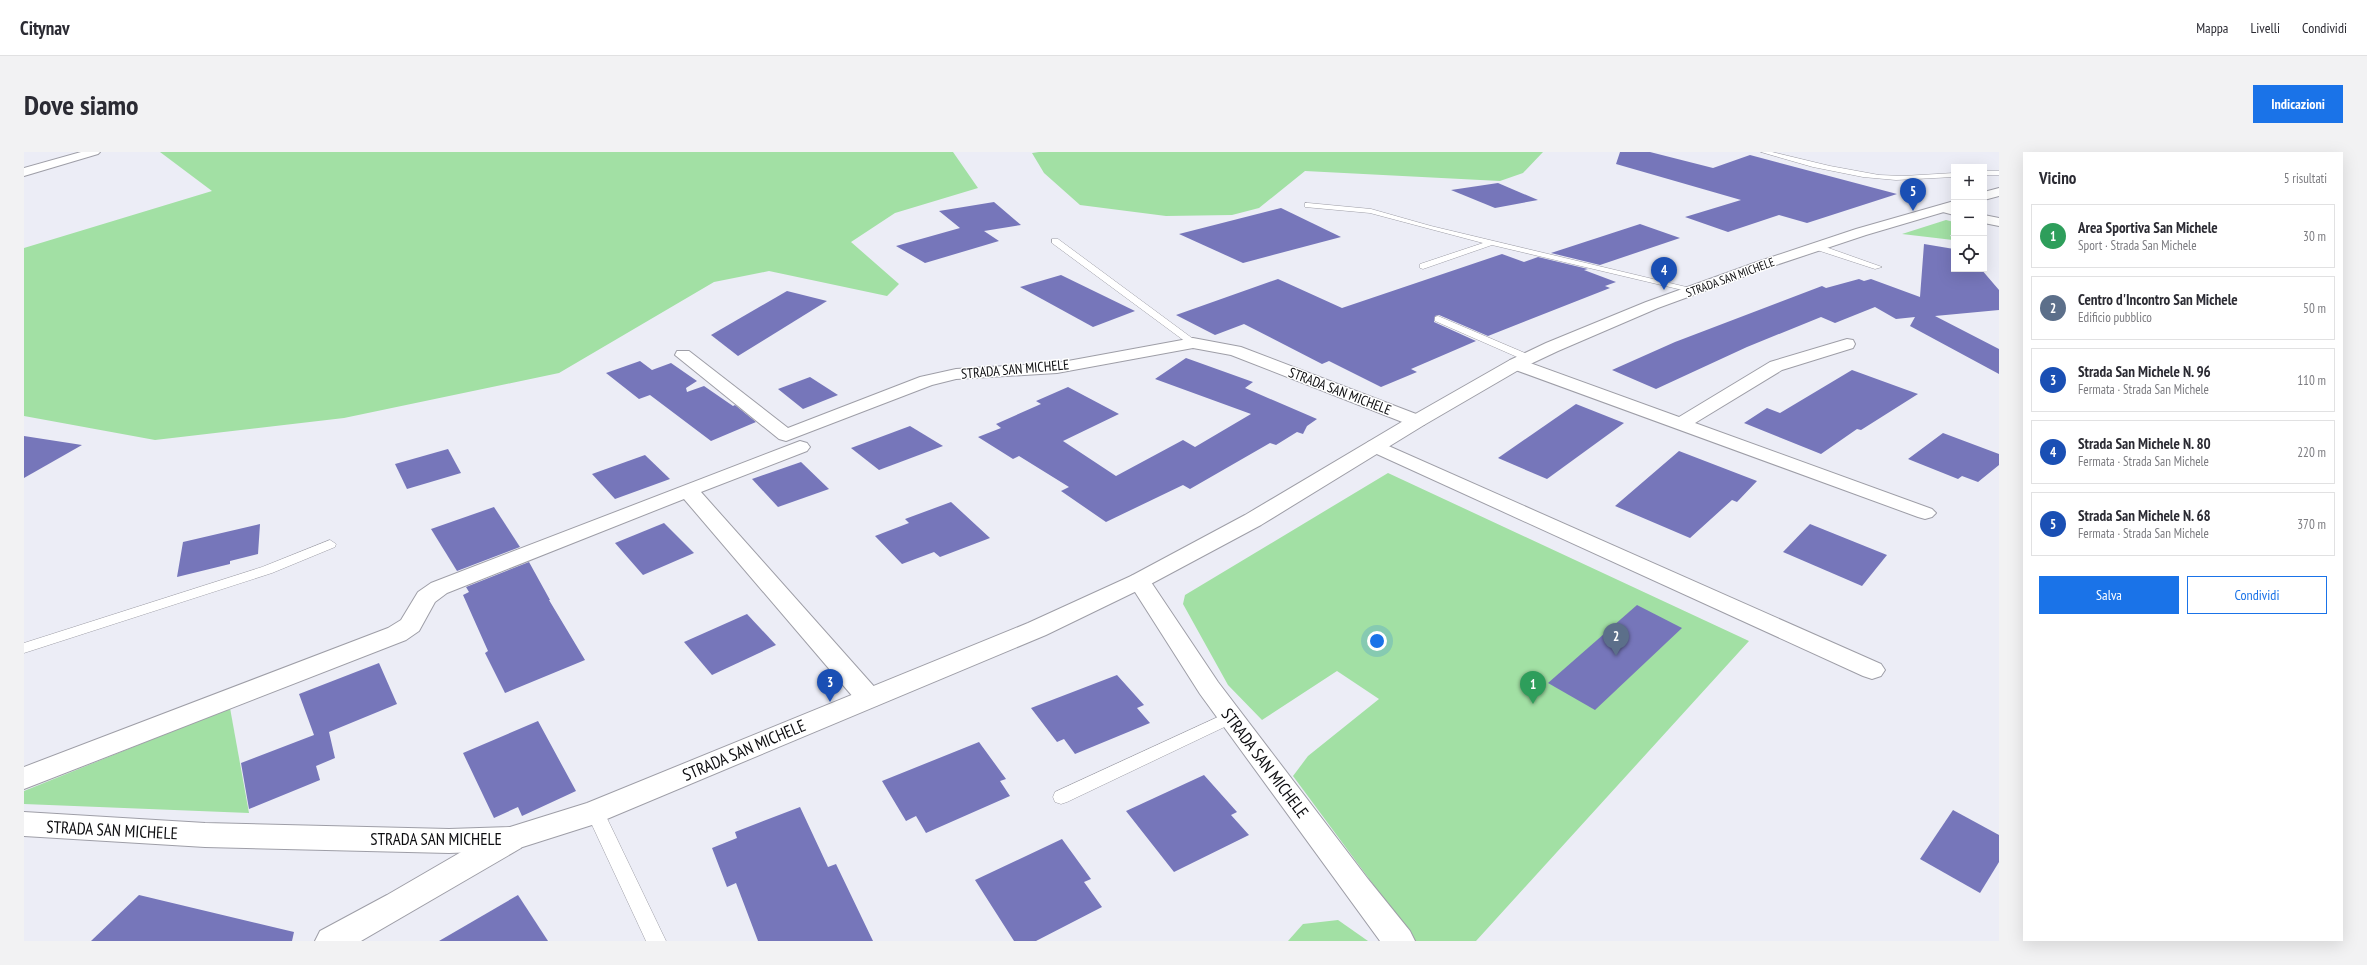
<!DOCTYPE html>
<html lang="it">
<meta charset="utf-8">
<style>
:root{--surface:#fff;--page:#f2f2f3;--text:#2b2b33;--muted:#7c7c81;--line:#e1e1e2;--accent:#1a73e8}
body{margin:0;font-family:"PT Sans Narrow",sans-serif;background:var(--page);color:var(--text)}
.controls{position:absolute;right:12px;top:12px;display:grid;overflow:hidden;border-radius:0px;box-shadow:0 4px 16px #0002}
.controls button{width:36px;height:36px;display:grid;place-items:center;padding:0;border:0;border-bottom:1px solid var(--line);background:var(--surface);color:var(--text);font:20px sans-serif}
.you{position:absolute;left:1353px;top:489px;width:14px;height:14px;margin:-10px;border:3px solid #fff;border-radius:50%;background:#1a73e8;box-shadow:0 0 0 6px #1a73e833}
.badge{display:grid;place-items:center;width:26px;height:26px;border-radius:50%;background:var(--accent);color:#fff;font-size:13px;font-weight:700}
.pin{position:absolute;translate:-50% -33px;filter:drop-shadow(0 1px 2px #0008)}
.pin::after{content:'';position:absolute;top:21px;width:14px;height:12px;background:inherit;clip-path:polygon(0 0,100% 0,50% 100%)}
.list{margin:0;padding:0;list-style:none}
h2{display:flex;justify-content:space-between;align-items:center;height:52px;margin:0;padding:0 16px;font-size:17px}
h2 small{font-size:13px;font-weight:400;color:var(--muted)}
.list li{display:grid;grid-template-columns:26px 1fr auto;gap:12px;align-items:center;box-sizing:border-box;height:64px;margin:0 8px 8px;padding:0 8px;border:1px solid var(--line);border-radius:0px}
.list b{display:block;font-size:15px;white-space:nowrap}
.list p{margin:0;font-size:13px;white-space:nowrap;color:var(--muted)}
.list em{font-size:13px;font-style:normal;color:var(--muted)}
.actions{display:flex;gap:8px;padding:12px 16px}
.actions a{flex:1;padding:9px 0;border:1px solid var(--accent);border-radius:0px;text-align:center;font-size:14px;color:var(--accent)}
.actions .main{background:var(--accent);color:#fff}
.icon{flex:none;width:22px;height:22px;fill:none;stroke:currentColor;stroke-width:2;stroke-linecap:round;stroke-linejoin:round}
.map{position:relative;flex:none;width:1975px;height:789px;overflow:hidden;border-radius:0px}
header{display:flex;align-items:center;gap:24px;box-sizing:border-box;height:56px;padding:0 20px;background:var(--surface);border-bottom:1px solid var(--line)}
header strong{font-size:19px}
nav{display:flex;gap:22px;margin-inline-start:auto;font-size:14px}
.intro{display:flex;align-items:center;justify-content:space-between;box-sizing:border-box;height:96px;padding:0 24px}
h1{margin:0;font-size:28px}
.button{padding:10px 18px;border-radius:0px;background:var(--accent);color:#fff;font-size:14px;font-weight:700}
main{display:flex;gap:24px;padding:0 24px}
aside{flex:1;background:var(--surface);border-radius:0px;box-shadow:0 4px 16px #0002}
.map>svg:first-child{display:block}
.green{fill:#a2e0a4}
.building{fill:#7676ba}
.lines{fill:none;stroke-linecap:round;stroke-linejoin:round}
.lane-casing{stroke:#9e9ea7;stroke-width:1}
.street-casing{stroke:#9e9ea7;stroke-width:2}
.secondary-casing{stroke:#9e9ea7;stroke-width:2}
.lane{fill:#fff;fill-rule:evenodd}
.street{fill:#fff;fill-rule:evenodd}
.secondary{fill:#fff;fill-rule:evenodd}
.labels{text-anchor:middle;dominant-baseline:central;stroke-width:3;stroke-linejoin:round;paint-order:stroke}
.far-street-label{font-size:12px;fill:#0d0d10;stroke:#fff}
.street-label{font-size:14px;fill:#0d0d10;stroke:#fff}
.near-street-label{font-size:17px;fill:#0d0d10;stroke:#fff}
</style>
<header>
<strong>Citynav</strong>
<nav><a>Mappa</a><a>Livelli</a><a>Condividi</a></nav>
</header>
<div class="intro"><h1>Dove siamo</h1><a class="button">Indicazioni</a></div>
<main>
<div class="map">
<svg width="1975" height="789" viewBox="0 0 1975 789">
<rect width="100%" height="100%" fill="#ecedf6"/>
<g class="green">
<path d="M 136,0 L 929,0 L 954,36 L 871,61 L 827,90 L 875,132 L 863,144 L 745,119 L 690,130 L 535,221 L 320,266 L 131,288 L 0,264 L 0,96 L 188,39 Z"/>
<path d="M 1015,0 L 1519,0 L 1499,21 L 1476,29 L 1281,19 L 1235,56 L 1208,63 L 1142,64 L 1056,53 L 1020,21 L 1008,1 Z"/>
<path d="M 1922,68 L 1930,70 L 1930,83 L 1926,83 L 1929,88 L 1878,82 Z"/>
<path d="M 1364,321 L 1725,489 L 1452,789 L 1391,789 L 1269,624 L 1284,604 L 1355,547 L 1313,519 L 1238,568 L 1204,533 L 1159,452 L 1161,443 Z"/>
<path d="M 206,556 L 225,661 L 0,652 L 0,639 Z"/>
<path d="M 1314,768 L 1344,789 L 1264,789 L 1279,772 Z"/>
</g>
<g class="building">
<path d="M 1596,0 L 1626,0 L 1689,16 L 1726,3 L 1873,42 L 1783,71 L 1755,63 L 1704,80 L 1661,65 L 1717,48 L 1592,12 Z"/>
<path d="M 1474,31 L 1514,48 L 1471,56 L 1427,38 Z"/>
<path d="M 970,50 L 997,73 L 960,79 L 975,89 L 901,111 L 872,94 L 936,76 L 915,59 Z"/>
<path d="M 1257,56 L 1317,85 L 1219,111 L 1155,82 Z"/>
<path d="M 1616,72 L 1656,86 L 1576,113 L 1527,101 Z"/>
<path d="M 1900,92 L 1930,97 L 1930,117 L 1957,117 L 1975,138 L 1975,158 L 1911,164 L 1975,197 L 1975,222 L 1886,174 L 1891,165 L 1872,167 L 1851,155 L 1811,171 L 1797,165 L 1723,195 L 1632,237 L 1588,218 L 1651,190 L 1798,134 L 1802,136 L 1835,127 L 1840,129 L 1847,127 L 1896,145 Z"/>
<path d="M 1478,102 L 1500,110 L 1514,105 L 1564,117 L 1560,118 L 1592,130 L 1581,134 L 1586,136 L 1464,184 L 1415,163 L 1411,164 L 1410,170 L 1452,189 L 1387,217 L 1393,220 L 1357,235 L 1305,209 L 1298,212 L 1220,172 L 1191,183 L 1152,163 L 1254,127 L 1318,156 Z"/>
<path d="M 1037,123 L 1111,159 L 1069,175 L 996,135 Z"/>
<path d="M 763,139 L 803,149 L 714,204 L 687,183 Z"/>
<path d="M 1162,206 L 1229,230 L 1221,236 L 1293,267 L 1283,274 L 1279,282 L 1273,280 L 1252,293 L 1246,291 L 1166,337 L 1159,333 L 1082,370 L 1037,339 L 1045,335 L 995,304 L 989,307 L 954,285 L 977,276 L 972,272 L 1017,252 L 1012,249 L 1044,235 L 1095,262 L 1039,289 L 1092,324 L 1159,288 L 1171,295 L 1227,262 L 1131,227 Z"/>
<path d="M 616,209 L 628,218 L 647,211 L 673,229 L 662,236 L 663,240 L 680,234 L 709,254 L 711,253 L 732,270 L 687,289 L 626,243 L 615,247 L 582,221 Z"/>
<path d="M 1828,218 L 1894,242 L 1837,278 L 1833,277 L 1797,302 L 1720,271 L 1743,256 L 1756,261 Z"/>
<path d="M 786,225 L 814,243 L 779,257 L 754,237 Z"/>
<path d="M 1552,252 L 1600,271 L 1523,327 L 1474,306 Z"/>
<path d="M 886,274 L 919,294 L 855,318 L 827,296 Z"/>
<path d="M 1919,281 L 1975,302 L 1975,313 L 1954,330 L 1938,324 L 1934,327 L 1884,307 Z"/>
<path d="M 0,284 L 58,293 L 0,326 Z"/>
<path d="M 424,297 L 437,321 L 383,337 L 371,312 Z"/>
<path d="M 1655,299 L 1733,329 L 1713,350 L 1708,348 L 1666,386 L 1591,354 Z"/>
<path d="M 621,303 L 646,327 L 591,347 L 568,322 Z"/>
<path d="M 777,310 L 805,337 L 754,355 L 728,327 Z"/>
<path d="M 927,350 L 966,386 L 916,405 L 910,400 L 878,412 L 851,384 L 885,371 L 881,367 Z"/>
<path d="M 470,355 L 496,395 L 433,419 L 407,377 Z"/>
<path d="M 640,371 L 670,401 L 619,423 L 591,391 Z"/>
<path d="M 236,372 L 234,402 L 206,409 L 206,412 L 153,425 L 159,390 Z"/>
<path d="M 1786,372 L 1863,403 L 1838,434 L 1759,400 Z"/>
<path d="M 505,410 L 526,448 L 525,448 L 561,508 L 481,541 L 461,501 L 464,499 L 439,443 L 445,440 L 442,435 Z"/>
<path d="M 1613,453 L 1658,476 L 1571,558 L 1524,531 Z"/>
<path d="M 723,462 L 752,493 L 688,523 L 660,490 Z"/>
<path d="M 355,511 L 373,552 L 305,580 L 311,606 L 292,614 L 296,628 L 225,657 L 217,611 L 290,583 L 275,542 Z"/>
<path d="M 1093,523 L 1120,553 L 1113,556 L 1126,571 L 1051,602 L 1040,587 L 1033,590 L 1007,556 Z"/>
<path d="M 514,569 L 552,639 L 498,664 L 494,655 L 470,666 L 439,601 Z"/>
<path d="M 955,590 L 982,627 L 976,629 L 986,644 L 902,681 L 892,664 L 882,669 L 858,629 Z"/>
<path d="M 1180,623 L 1213,660 L 1207,663 L 1225,683 L 1150,720 L 1102,659 Z"/>
<path d="M 776,655 L 804,715 L 812,712 L 849,789 L 734,789 L 712,731 L 703,735 L 688,696 L 713,686 L 711,680 Z"/>
<path d="M 1929,658 L 1975,683 L 1975,710 L 1956,741 L 1896,707 Z"/>
<path d="M 1038,687 L 1067,727 L 1060,730 L 1078,755 L 1012,789 L 990,789 L 951,728 Z"/>
<path d="M 115,743 L 270,780 L 268,789 L 67,789 Z"/>
<path d="M 494,743 L 524,789 L 415,789 Z"/>
</g>
<g class="lines">
<defs>
<g id="lane">
<path d="M 1737,0 L 1748,0 L 1806,14 L 1855,23 L 1879,24 L 1930,21 L 1930,25 L 1872,28 L 1839,25 L 1789,15 Z"/>
<rect x="1960" y="19" width="15" height="4"/>
<path d="M 1284,51 L 1347,57 L 1407,74 L 1675,138 L 1671,141 L 1468,93 L 1399,117 L 1396,116 L 1396,112 L 1459,91 L 1346,61 L 1281,55 L 1281,51 Z"/>
<path d="M 1028,87 L 1034,87 L 1172,189 L 1172,193 L 1166,193 L 1028,91 Z"/>
<path d="M 1790,93 L 1796,93 L 1858,115 L 1851,117 L 1790,97 Z"/>
<path d="M 1414,164 L 1508,204 L 1509,206 L 1508,208 L 1500,208 L 1411,169 L 1411,165 Z"/>
<path d="M 306,388 L 312,392 L 311,395 L 248,421 L 0,501 L 0,491 L 238,415 Z"/>
<path d="M 1207,559 L 1213,561 L 1215,565 L 1213,569 L 1043,650 L 1037,652 L 1031,650 L 1029,645 L 1031,640 Z"/>
<path d="M 571,653 L 577,655 L 580,660 L 642,789 L 622,789 L 562,660 L 565,655 Z"/>
</g>
<g id="street">
<path d="M 57,0 L 76,0 L 74,2 L 0,24 L 0,16 Z"/>
<path d="M 1920,52 L 1930,55 L 1930,63 L 1915,59 L 1914,56 Z"/>
<path d="M 1960,63 L 1975,66 L 1975,74 L 1960,71 Z"/>
<path d="M 1169,186 L 1217,195 L 1400,265 L 1402,269 L 1400,273 L 1386,273 L 1207,203 L 1169,196 L 1033,221 L 932,227 L 908,233 L 762,289 L 755,287 L 651,203 L 653,199 L 665,199 L 764,276 L 896,225 L 932,217 L 1033,211 Z"/>
<path d="M 1823,187 L 1829,188 L 1831,192 L 1829,196 L 1758,218 L 1671,271 L 1908,357 L 1912,361 L 1908,365 L 1901,367 L 1894,365 L 1486,216 L 1483,212 L 1486,208 L 1498,208 L 1655,265 L 1746,210 Z"/>
<path d="M 1351,288 L 1857,512 L 1861,518 L 1857,524 L 1848,527 L 1839,524 L 1344,298 L 1341,294 L 1344,290 Z"/>
<path d="M 776,289 L 783,291 L 786,295 L 783,299 L 677,340 L 854,539 L 858,546 L 854,553 L 845,555 L 836,553 L 660,347 L 423,441 L 411,450 L 395,479 L 382,488 L 0,637 L 0,615 L 364,476 L 377,468 L 394,440 L 407,431 Z"/>
<path d="M 1115,422 L 1123,424 L 1194,530 L 1344,727 L 1386,779 L 1391,789 L 1356,789 L 1176,542 L 1104,429 L 1107,424 Z"/>
<path d="M 486,675 L 497,678 L 501,687 L 497,696 L 337,789 L 291,789 L 296,779 L 363,743 L 475,678 Z"/>
</g>
<g id="secondary">
<path d="M 1975,36 L 1975,44 L 1960,48 L 1960,40 Z"/>
<path d="M 1930,49 L 1930,57 L 1842,83 L 1743,116 L 1634,156 L 1534,199 L 1498,216 L 1400,273 L 1237,373 L 1123,434 L 1022,483 L 571,672 L 486,699 L 425,701 L 181,695 L 0,684 L 0,660 L 181,671 L 425,677 L 486,675 L 563,651 L 1004,471 L 1107,424 L 1221,363 L 1386,265 L 1486,208 L 1522,191 L 1622,150 L 1733,110 L 1832,77 Z"/>
</g>
</defs>
<use href="#lane" class="lane-casing"/>
<use href="#street" class="street-casing"/>
<use href="#secondary" class="secondary-casing"/>
<use href="#lane" class="lane"/>
<use href="#street" class="street"/>
<use href="#secondary" class="secondary"/>
</g>
<g class="labels">
<g class="far-street-label">
<text transform="translate(1706 125) rotate(-20)">STRADA SAN MICHELE</text>
</g>
<g class="street-label">
<text transform="translate(991 217) rotate(-5)">STRADA SAN MICHELE</text>
<text transform="translate(1316 239) rotate(21)">STRADA SAN MICHELE</text>
</g>
<g class="near-street-label">
<text transform="translate(720 598) rotate(-23)">STRADA SAN MICHELE</text>
<text transform="translate(1241 611) rotate(53)">STRADA SAN MICHELE</text>
<text transform="translate(88 678) rotate(3)">STRADA SAN MICHELE</text>
<text x="412" y="687">STRADA SAN MICHELE</text>
</g>
</g>
</svg>
<div class="controls">
<button>+</button>
<button>−</button>
<button><svg class="icon" aria-label="locate" viewBox="0 0 24 24"><circle cx="12" cy="12" r="6"/><path d="M12 2v4M12 18v4M2 12h4M18 12h4"/></svg></button>
</div>
<div class="you"></div>
<div class="pin badge" style="left:1509px;top:552px;background:#2e9e5b">1</div>
<div class="pin badge" style="left:1592px;top:504px;background:#5c6f8a">2</div>
<div class="pin badge" style="left:806px;top:550px;background:#1a4fb4">3</div>
<div class="pin badge" style="left:1640px;top:138px;background:#1a4fb4">4</div>
<div class="pin badge" style="left:1889px;top:59px;background:#1a4fb4">5</div>
</div>
<aside>
<h2>Vicino<small>5 risultati</small></h2>
<ul class="list">
<li><span class="badge" style="background:#2e9e5b">1</span><div><b>Area Sportiva San Michele</b><p>Sport · Strada San Michele</p></div><em>30 m</em></li>
<li><span class="badge" style="background:#5c6f8a">2</span><div><b>Centro d'Incontro San Michele</b><p>Edificio pubblico</p></div><em>50 m</em></li>
<li><span class="badge" style="background:#1a4fb4">3</span><div><b>Strada San Michele N. 96</b><p>Fermata · Strada San Michele</p></div><em>110 m</em></li>
<li><span class="badge" style="background:#1a4fb4">4</span><div><b>Strada San Michele N. 80</b><p>Fermata · Strada San Michele</p></div><em>220 m</em></li>
<li><span class="badge" style="background:#1a4fb4">5</span><div><b>Strada San Michele N. 68</b><p>Fermata · Strada San Michele</p></div><em>370 m</em></li>
</ul>
<div class="actions"><a class="main">Salva</a><a>Condividi</a></div>
</aside>
</main>
